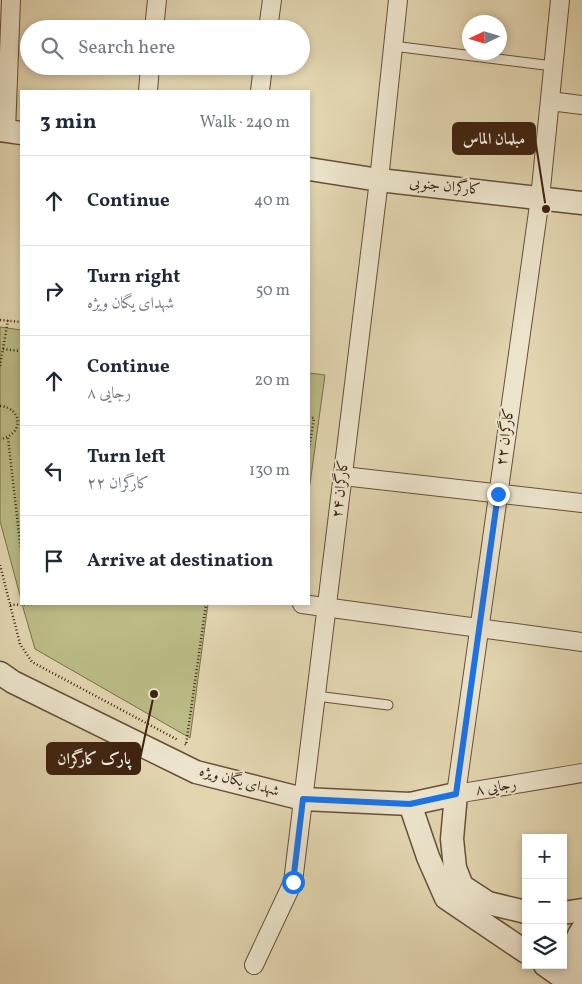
<!DOCTYPE html>
<meta charset="utf-8">
<style>
:root{--surface:#fff;--page:#f6f6f7;--text:#1f2937;--muted:#747a83;--line:#e0e1e3}
body{margin:0;font-family:Vollkorn,Amiri,serif;background:var(--page);color:var(--text)}
.controls{position:absolute;right:15px;bottom:15px;display:grid;overflow:hidden;border-radius:0px;box-shadow:0 2px 8px #0003}
.controls button{width:45px;height:45px;display:grid;place-items:center;padding:0;border:0;border-bottom:1px solid var(--line);background:var(--surface);color:var(--text);font:25px sans-serif}
.compass{position:absolute;left:462px;top:15px;width:45px;height:45px;border-radius:50%;background:var(--surface);box-shadow:0 2px 8px #0003;rotate:266deg}
.stop{position:absolute;width:15px;height:15px;margin:-11px;border:4px solid #1a73e8;border-radius:50%;background:#fff}
.stop.end{background:#1a73e8;border-color:#fff;box-shadow:0 1px 5px #0008}
.list{margin:0;padding:0;list-style:none}
h2{display:flex;justify-content:space-between;align-items:center;height:65px;margin:0;padding:0 20px;font-size:21px}
h2 small{font-size:16px;font-weight:400;color:var(--muted)}
.list li{display:grid;grid-template-columns:32px 1fr auto;gap:15px;align-items:center;box-sizing:border-box;height:90px;padding:0 20px;border-top:1px solid var(--line)}
.list b{display:block;font-size:19px;white-space:nowrap}
.list p{margin:0;font-size:16px;white-space:nowrap;color:var(--muted)}
.list em{font-size:16px;font-style:normal;color:var(--muted)}
.icon{flex:none;width:28px;height:28px;fill:none;stroke:currentColor;stroke-width:2;stroke-linecap:round;stroke-linejoin:round}
.map{position:relative;flex:none;width:582px;height:984px;overflow:hidden}
.search{position:absolute;background:var(--surface);box-shadow:0 2px 8px #0003;left:20px;top:20px;width:290px;height:55px;display:flex;align-items:center;gap:12px;box-sizing:border-box;padding:0 18px;border-radius:28px;color:var(--muted);font-size:19px}
.panel{position:absolute;background:var(--surface);box-shadow:0 2px 8px #0003;left:20px;top:90px;width:290px;height:515px;border-radius:0px}
.map>svg:first-child{display:block}
.green{fill:#bbbb86;stroke:#7c6e4a}
.lines{fill:none;stroke-linecap:round;stroke-linejoin:round}
.service-casing{stroke:#674f37;stroke-width:11}
.minor-casing{stroke:#674f37;stroke-width:20}
.tertiary-casing{stroke:#674f37;stroke-width:25}
.path{stroke:#3e220f;stroke-width:2.5;stroke-dasharray:1 2.5;stroke-linecap:butt}
.service{stroke:#ece4cc;stroke-width:9}
.minor{stroke:#ece4cc;stroke-width:18}
.tertiary{stroke:#ece4cc;stroke-width:22}
.route{stroke:#1a73e8;stroke-width:6}
.labels{text-anchor:middle;dominant-baseline:central;stroke-width:4;stroke-linejoin:round;paint-order:stroke}
.street-label{font-size:15px;fill:#3e220f;stroke:#ece4cc}
.leader{fill:none;stroke:#3e220f;stroke-width:2}
.callout-dot{fill:#3e220f;stroke:#ece4cc;stroke-width:2}
.callout{fill:#3e220f;stroke:#3e220f;stroke-width:2}
.callout-label{font-size:16px;text-anchor:middle;font-weight:bold;fill:#fff}
</style>
<div class="map">
<svg width="582" height="984" viewBox="0 0 582 984">
<rect width="100%" height="100%" fill="#e2d5b0"/>
<filter id="stains"><feTurbulence type="fractalNoise" baseFrequency=".004" numOctaves="4"/><feColorMatrix values="0 0 0 0 .2 0 0 0 0 .09 0 0 0 0 .02 0 0 0 .5 -.17"/></filter>
<radialGradient id="worn" r=".72"><stop offset=".6" stop-color="#630" stop-opacity="0"/><stop offset="1" stop-color="#630" stop-opacity=".3"/></radialGradient>
<g class="green">
<path d="M 0,327 L 21,330 L 21,599 L 0,521 Z"/>
<path d="M 309,373 L 325,375 L 309,491 Z"/>
<path d="M 22,604 L 208,604 L 190,738 L 35,649 Z"/>
</g>
<g class="lines">
<defs>
<g id="service">
<path d="M 393,46 L 553,66"/>
<path d="M 316,696 L 388,705"/>
</g>
<g id="minor">
<path d="M 560,0 L 540,198 L 456,794 L 582,773"/>
<path d="M 154,29 L 157,0"/>
<path d="M 268,29 L 272,0"/>
<path d="M 148,91 L 150,66"/>
<path d="M 260,91 L 263,66"/>
<path d="M 550,101 L 582,105"/>
<path d="M 6,131 L 11,0"/>
<path d="M 343,476 L 582,503"/>
<path d="M 302,604 L 582,642"/>
<path d="M 254,965 L 293,882 L 379,180 L 398,0"/>
</g>
<g id="tertiary">
<path d="M 0,130 L 21,133"/>
<path d="M 309,169 L 379,180 L 582,203"/>
<path d="M 0,673 L 13,682 L 196,772 L 303,799 L 410,804 L 456,794 L 452,839 L 455,868 L 462,886 L 488,903 L 526,912"/>
<path d="M 410,804 L 428,857 L 446,898 L 526,952"/>
<path d="M 563,913 L 582,910"/>
<path d="M 545,965 L 572,984"/>
<path d="M 575,984 C 574,967 571,944 582,930"/>
</g>
</defs>
<use href="#service" class="service-casing"/>
<use href="#minor" class="minor-casing"/>
<use href="#tertiary" class="tertiary-casing"/>
<g class="path">
<path d="M 0,320 L 21,322"/>
<path d="M 3,349 L 21,351"/>
<path d="M 0,366 L 8,320"/>
<path d="M 0,406 C 23,408 24,435 0,439"/>
<path d="M 309,417 L 314,418 L 309,449"/>
<path d="M 8,438 L 21,551"/>
<path d="M 0,565 L 20,644 L 32,662 L 178,740"/>
<path d="M 10,605 L 35,604"/>
<path d="M 185,744 L 186,745 L 206,604"/>
</g>
<use href="#service" class="service"/>
<use href="#minor" class="minor"/>
<use href="#tertiary" class="tertiary"/>
</g>
<g class="lines">
<path class="route" d="M 293,882 L 303,799 L 410,804 L 456,794 L 498,494"/>
</g>
<g class="labels">
<g class="street-label">
<text transform="translate(445 187) rotate(6)">کارگران جنوبی</text>
<text transform="translate(506 437) rotate(-82)">کارگران ۲۲</text>
<text transform="translate(341 489) rotate(-83)">کارگران ۲۴</text>
<text transform="translate(239 782) rotate(15)">شهدای یگان ویژه</text>
<text transform="translate(496 788) rotate(-9)">رجایی ۸</text>
</g>
</g>
<path class="leader" d="M546 209L535 138M154 694L140 759"/>
<g class="callout-dot">
<circle cx="546" cy="209" r="5"/>
<circle cx="154" cy="694" r="5"/>
</g>
<g class="callout">
<rect x="453" y="123" width="82" height="31" rx="5"/>
<rect x="47" y="743" width="93" height="31" rx="5"/>
</g>
<g class="callout-label">
<text x="494" y="144">مبلمان الماس</text>
<text x="94" y="764">پارک کارگران</text>
</g>
<rect width="100%" height="100%" filter="url(#stains)"/>
<rect width="100%" height="100%" fill="url(#worn)"/>
</svg>
<div class="controls">
<button>+</button>
<button>−</button>
<button><svg class="icon" aria-label="layers" viewBox="0 0 24 24"><path d="M12 4l9 5-9 5-9-5zM3 14l9 5 9-5"/></svg></button>
</div>
<svg class="compass" viewBox="-18 -18 36 36"><path d="M0-13l5 13h-10z" fill="#e53935"/><path d="M0 13l5-13h-10z" fill="#747a83"/></svg>
<div class="stop" style="left:293px;top:882px"></div>
<div class="stop end" style="left:498px;top:494px"></div>
<div class="search"><svg class="icon" aria-label="search" viewBox="0 0 24 24"><circle cx="10" cy="10" r="6"/><path d="M15 15l6 6"/></svg>Search here</div>
<section class="panel">
<h2>3 min<small>Walk · 240 m</small></h2>
<ul class="list">
<li><svg class="icon" aria-label="ahead" viewBox="0 0 24 24"><path d="M12 20V5M6 11l6-6 6 6"/></svg><div><b>Continue</b></div><em>40 m</em></li>
<li><svg class="icon" aria-label="right" viewBox="0 0 24 24"><path d="M7 20v-9h11M14 6l5 5-5 5"/></svg><div><b>Turn right</b><p>شهدای یگان ویژه</p></div><em>50 m</em></li>
<li><svg class="icon" aria-label="ahead" viewBox="0 0 24 24"><path d="M12 20V5M6 11l6-6 6 6"/></svg><div><b>Continue</b><p>رجایی ۸</p></div><em>20 m</em></li>
<li><svg class="icon" aria-label="left" viewBox="0 0 24 24"><path d="M17 20v-9H6M10 6l-5 5 5 5"/></svg><div><b>Turn left</b><p>کارگران ۲۲</p></div><em>130 m</em></li>
<li><svg class="icon" aria-label="arrive" viewBox="0 0 24 24"><path d="M6 21V4h12l-3 4 3 4H6"/></svg><div><b>Arrive at destination</b></div></li>
</ul>
</section>
</div>
